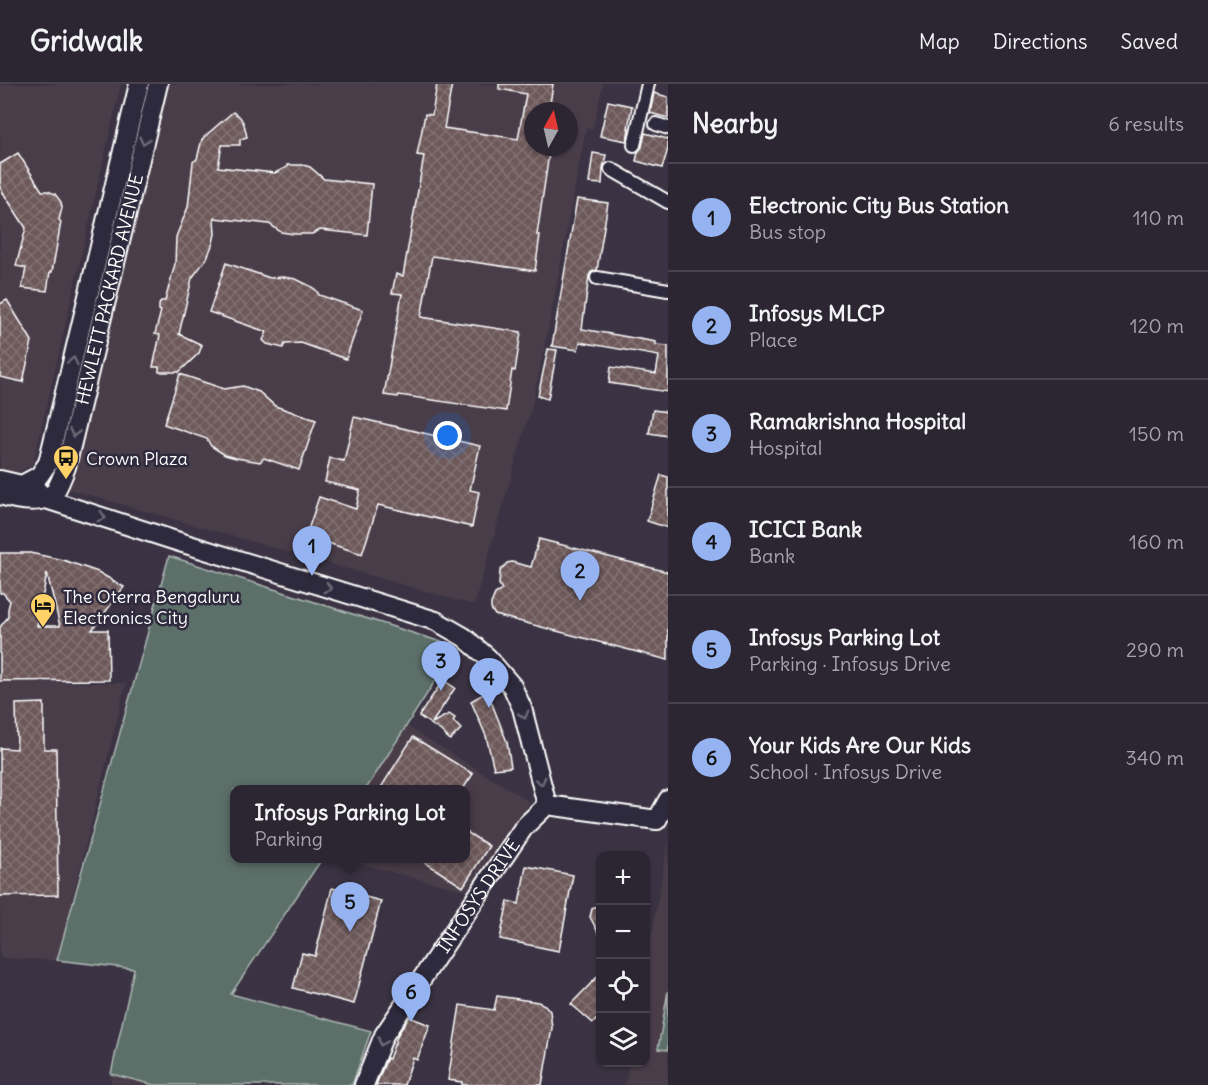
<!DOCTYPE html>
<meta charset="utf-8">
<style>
:root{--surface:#2c2632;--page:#342e3a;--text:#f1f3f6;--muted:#a6a5ac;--line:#48434d;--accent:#95b2f1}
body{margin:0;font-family:Delius,sans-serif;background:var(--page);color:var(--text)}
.controls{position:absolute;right:18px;bottom:18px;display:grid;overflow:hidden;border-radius:12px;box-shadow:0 2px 4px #0004}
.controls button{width:54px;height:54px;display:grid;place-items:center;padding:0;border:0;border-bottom:2px solid var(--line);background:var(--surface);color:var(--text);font:30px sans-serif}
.compass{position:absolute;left:524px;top:18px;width:54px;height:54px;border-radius:50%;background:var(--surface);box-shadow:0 2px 4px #0004;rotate:8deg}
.you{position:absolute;left:448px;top:352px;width:21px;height:21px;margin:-15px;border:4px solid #fff;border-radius:50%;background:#1a73e8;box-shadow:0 0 0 9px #1a73e833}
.badge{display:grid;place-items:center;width:39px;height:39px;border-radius:50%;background:var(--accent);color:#111;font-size:20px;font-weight:700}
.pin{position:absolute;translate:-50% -50px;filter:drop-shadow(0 2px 3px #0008)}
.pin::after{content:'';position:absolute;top:32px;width:21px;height:18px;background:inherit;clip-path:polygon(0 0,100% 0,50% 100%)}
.popup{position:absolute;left:230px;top:701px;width:240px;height:78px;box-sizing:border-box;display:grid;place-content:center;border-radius:12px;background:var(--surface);filter:drop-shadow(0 2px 4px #0005);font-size:20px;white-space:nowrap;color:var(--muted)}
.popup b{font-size:22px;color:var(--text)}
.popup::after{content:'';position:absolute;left:50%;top:100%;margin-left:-12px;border:12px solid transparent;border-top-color:var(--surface)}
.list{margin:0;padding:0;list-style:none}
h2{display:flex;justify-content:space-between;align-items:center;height:78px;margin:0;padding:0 24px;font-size:26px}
h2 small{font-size:20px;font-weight:400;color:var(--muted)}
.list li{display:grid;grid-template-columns:39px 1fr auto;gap:18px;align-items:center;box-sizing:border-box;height:108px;padding:0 24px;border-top:2px solid var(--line)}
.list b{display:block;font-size:22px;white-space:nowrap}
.list p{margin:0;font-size:20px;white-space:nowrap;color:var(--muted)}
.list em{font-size:20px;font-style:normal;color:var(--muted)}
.icon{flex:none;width:33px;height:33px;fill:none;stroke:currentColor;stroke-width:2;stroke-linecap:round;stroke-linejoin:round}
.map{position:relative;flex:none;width:668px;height:1001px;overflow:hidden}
header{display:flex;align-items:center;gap:36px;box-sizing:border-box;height:84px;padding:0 30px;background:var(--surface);border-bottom:2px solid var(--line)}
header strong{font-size:28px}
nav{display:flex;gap:33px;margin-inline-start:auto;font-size:21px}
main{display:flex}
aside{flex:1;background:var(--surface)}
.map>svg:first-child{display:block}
.built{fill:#4a3e4a;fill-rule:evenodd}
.grass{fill:#5b6f69;stroke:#adb7b4;stroke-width:1.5}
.building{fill:url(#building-cross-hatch);stroke:#fff;stroke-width:1.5;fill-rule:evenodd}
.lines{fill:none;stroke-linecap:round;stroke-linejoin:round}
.street-casing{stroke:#fff;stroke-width:16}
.secondary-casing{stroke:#fff;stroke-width:22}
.street{stroke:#2f2a3d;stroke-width:12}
.secondary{stroke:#2f2a3d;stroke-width:18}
.oneway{stroke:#6d6a77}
.labels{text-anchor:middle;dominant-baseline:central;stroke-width:5;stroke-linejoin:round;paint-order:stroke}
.street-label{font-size:18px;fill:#fff;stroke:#2f2a3d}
.poi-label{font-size:18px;fill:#fff;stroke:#2f2a3d;text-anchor:start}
</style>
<header>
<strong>Gridwalk</strong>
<nav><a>Map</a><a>Directions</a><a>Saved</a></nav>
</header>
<main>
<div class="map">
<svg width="668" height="1001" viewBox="0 0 668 1001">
<defs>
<pattern id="building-cross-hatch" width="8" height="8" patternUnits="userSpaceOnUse" patternTransform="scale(1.5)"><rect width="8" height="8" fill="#6d595a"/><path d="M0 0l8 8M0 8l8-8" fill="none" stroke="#837273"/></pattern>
</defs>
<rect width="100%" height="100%" fill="#3b3343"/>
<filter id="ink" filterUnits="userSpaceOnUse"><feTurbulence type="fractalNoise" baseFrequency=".0167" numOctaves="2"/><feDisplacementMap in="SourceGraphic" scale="12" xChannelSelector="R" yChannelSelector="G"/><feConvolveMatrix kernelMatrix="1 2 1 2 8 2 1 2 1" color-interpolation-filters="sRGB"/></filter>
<g filter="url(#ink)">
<g class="built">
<path d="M 0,0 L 121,0 L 33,380 L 13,391 L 0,387 Z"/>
<path d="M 163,0 L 603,0 L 593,44 L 586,44 L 549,241 L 533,317 L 474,521 L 68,405 ZM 533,27 L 569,27 L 569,63 L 533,63 Z"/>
<path d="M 0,598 L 126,599 L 57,876 L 0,874 Z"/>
<path d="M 406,642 L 530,718 L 471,808 L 340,775 L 466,774 L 466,706 L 366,705 Z"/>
<path d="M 668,758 L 668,1001 L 625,1001 L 629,979 L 646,978 L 646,884 Z"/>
<path d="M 111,990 L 154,1001 L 111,1001 Z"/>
</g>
<g class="grass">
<path d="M 169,472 L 457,563 L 366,705 L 234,706 L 234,774 L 322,775 L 231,910 L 371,947 L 352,1001 L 154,1001 L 111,990 L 134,885 L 57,876 Z"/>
<path d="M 668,907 L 668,966 L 658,965 Z"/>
</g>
<g class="building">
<path d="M 437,0 L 452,0 L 444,44 L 518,55 L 526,10 L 499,5 L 499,0 L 553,0 L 549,27 L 533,27 L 533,63 L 550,63 L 537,151 L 540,151 L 535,187 L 432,172 L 421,233 L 521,248 L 515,287 L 512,286 L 506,327 L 399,311 L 398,313 L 384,311 L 402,210 L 392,209 L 396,190 L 403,192 L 424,72 L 417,71 L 421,51 L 425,30 L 432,31 Z"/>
<path d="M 654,9 L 668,13 L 668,34 L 650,29 Z"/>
<path d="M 608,17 L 632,22 L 628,44 L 629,44 L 627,57 L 600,52 Z"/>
<path d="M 233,28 L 240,33 L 244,40 L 247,53 L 240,55 L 240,61 L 222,61 L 218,83 L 275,89 L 287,83 L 287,81 L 303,81 L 310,83 L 324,95 L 372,100 L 367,151 L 320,146 L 312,150 L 294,150 L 281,148 L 269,140 L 214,134 L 215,150 L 213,159 L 207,174 L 192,194 L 179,250 L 202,261 L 199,269 L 179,288 L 159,288 L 159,283 L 153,283 L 160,251 L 155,250 L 161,227 L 159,226 L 159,221 L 161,217 L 165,217 L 175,180 L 176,153 L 188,123 L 193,78 L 197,75 L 202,55 L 203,55 L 204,53 Z"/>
<path d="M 645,49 L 668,55 L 668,65 L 662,84 L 636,77 L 638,68 L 642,63 Z"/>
<path d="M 18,69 L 42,107 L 48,107 L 55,110 L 61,118 L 62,124 L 59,136 L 61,138 L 52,188 L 50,188 L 47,207 L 22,204 L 26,184 L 16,182 L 26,144 L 0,104 L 0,80 Z"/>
<path d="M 593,69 L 606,71 L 603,84 L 602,100 L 589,99 Z"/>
<path d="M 577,115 L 608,119 L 597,186 L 591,188 L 589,192 L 582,245 L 656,258 L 656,261 L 668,262 L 668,308 L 609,299 L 611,283 L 656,290 L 659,272 L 580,258 L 578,266 L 552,262 Z"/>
<path d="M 226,179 L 270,194 L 283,193 L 296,195 L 310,202 L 316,206 L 319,211 L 363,226 L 346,275 L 301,259 L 285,260 L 283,264 L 267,260 L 263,256 L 267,248 L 209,228 Z"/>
<path d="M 7,216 L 32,257 L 23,298 L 0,293 L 0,220 Z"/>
<path d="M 548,265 L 557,266 L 548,315 L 538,312 Z"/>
<path d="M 180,290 L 224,305 L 243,302 L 259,308 L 275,322 L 316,336 L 299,386 L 264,374 L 260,378 L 236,374 L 225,371 L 211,362 L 207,355 L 164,340 Z"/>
<path d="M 653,326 L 668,328 L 668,352 L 649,349 Z"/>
<path d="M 354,333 L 480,362 L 470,406 L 479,408 L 472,443 L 378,421 L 362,470 L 306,452 L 319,413 L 356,425 L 360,406 L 325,398 L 330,374 L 344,377 Z"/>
<path d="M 661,391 L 668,393 L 668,444 L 647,437 Z"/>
<path d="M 539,455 L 668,488 L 668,576 L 495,531 L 491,525 L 491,520 L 495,510 L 502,506 L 499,500 L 500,487 L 507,479 L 512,478 L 531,483 Z"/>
<path d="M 0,469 L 30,469 L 63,476 L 98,488 L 124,503 L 92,546 L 108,546 L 109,596 L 0,597 L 0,543 L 8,533 L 8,525 L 10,517 L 3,509 L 0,509 ZM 47,489 L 60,542 L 37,542 Z"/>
<path d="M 443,596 L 455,604 L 432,639 L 449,630 L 455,634 L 453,637 L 461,645 L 450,656 L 441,647 L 419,632 Z"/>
<path d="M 485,609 L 491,617 L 507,658 L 511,683 L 494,685 L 486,652 L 471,617 Z"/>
<path d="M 44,619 L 44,665 L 56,665 L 58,811 L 0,812 L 0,664 L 17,665 L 16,620 Z"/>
<path d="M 413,653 L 473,690 L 463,705 L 380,705 Z"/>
<path d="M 465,747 L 489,762 L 463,803 L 418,774 L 465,774 Z"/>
<path d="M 526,782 L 573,791 L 559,867 L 500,855 L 508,817 L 519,820 Z"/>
<path d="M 332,804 L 381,817 L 354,920 L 293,904 L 302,869 L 315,872 Z"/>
<path d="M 600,819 L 600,852 L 590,833 L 592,825 Z"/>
<path d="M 600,890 L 600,932 L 593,939 L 571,920 Z"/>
<path d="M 497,912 L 538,918 L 545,921 L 550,927 L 552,944 L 542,1001 L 462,1001 L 462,998 L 448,996 L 460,921 L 494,926 Z"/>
<path d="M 409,933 L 430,941 L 417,976 L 413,974 L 404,1001 L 376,1001 L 387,974 L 389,975 L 398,950 Z"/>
</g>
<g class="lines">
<defs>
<g id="street">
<path d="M 656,40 L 668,44"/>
<path d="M 634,61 L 648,0"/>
<path d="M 611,85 L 668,118"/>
<path d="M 597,194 L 668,206"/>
</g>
<g id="secondary">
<path d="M 0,396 L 22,401 L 39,392 L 48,379 L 139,0"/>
<path d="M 29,398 L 46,415 L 173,456 L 436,537 L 464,553 L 487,573 L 512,602 L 522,624 L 547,721"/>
<path id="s1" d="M 0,411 C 16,416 45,423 56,406 C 60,399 63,391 66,383 L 158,0"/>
<path d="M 547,721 L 657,736 L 668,716"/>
<path id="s2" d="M 364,1001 L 384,951 L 524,743 L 547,721"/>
</g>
</defs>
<use href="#street" class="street-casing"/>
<use href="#secondary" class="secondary-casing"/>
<use href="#street" class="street"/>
<use href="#secondary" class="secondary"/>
</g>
<defs><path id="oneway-chevron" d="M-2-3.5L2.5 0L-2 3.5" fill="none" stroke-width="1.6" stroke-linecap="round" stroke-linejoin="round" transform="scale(1.5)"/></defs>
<g class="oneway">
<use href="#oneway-chevron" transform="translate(144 57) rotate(104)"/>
<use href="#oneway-chevron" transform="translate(73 277) rotate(-77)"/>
<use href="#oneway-chevron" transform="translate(74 349) rotate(103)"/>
<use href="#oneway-chevron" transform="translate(102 433) rotate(18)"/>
<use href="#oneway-chevron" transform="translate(328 504) rotate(17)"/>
<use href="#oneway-chevron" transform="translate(524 631) rotate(74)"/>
<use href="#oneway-chevron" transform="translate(541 697) rotate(75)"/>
<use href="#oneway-chevron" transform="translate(382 958) rotate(113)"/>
</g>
</g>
<defs>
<symbol id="bus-pin" viewBox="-11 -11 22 30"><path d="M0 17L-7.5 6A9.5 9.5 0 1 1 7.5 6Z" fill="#ffd166" stroke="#2f2a3d"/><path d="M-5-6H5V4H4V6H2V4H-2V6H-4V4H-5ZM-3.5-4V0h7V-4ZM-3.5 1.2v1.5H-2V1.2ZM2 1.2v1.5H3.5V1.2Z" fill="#111"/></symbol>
<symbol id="hotel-pin" viewBox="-11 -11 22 30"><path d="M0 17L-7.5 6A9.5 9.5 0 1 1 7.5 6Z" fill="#ffd166" stroke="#2f2a3d"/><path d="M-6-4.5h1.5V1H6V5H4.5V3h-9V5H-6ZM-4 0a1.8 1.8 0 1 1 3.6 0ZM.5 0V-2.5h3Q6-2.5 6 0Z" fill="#111"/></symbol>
</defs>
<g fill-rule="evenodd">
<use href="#bus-pin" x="51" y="359" width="30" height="40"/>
<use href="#hotel-pin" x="28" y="507" width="30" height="40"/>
</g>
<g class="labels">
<g class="street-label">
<text stroke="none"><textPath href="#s1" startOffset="268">HEWLETT PACKARD AVENUE</textPath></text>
<text stroke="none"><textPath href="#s2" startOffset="222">INFOSYS DRIVE</textPath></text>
</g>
<g class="poi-label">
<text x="86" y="374">Crown Plaza</text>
<text x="63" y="512">The Oterra Bengaluru<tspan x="63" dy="21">Electronics City</tspan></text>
</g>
</g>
</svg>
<div class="controls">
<button>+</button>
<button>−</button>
<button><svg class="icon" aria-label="locate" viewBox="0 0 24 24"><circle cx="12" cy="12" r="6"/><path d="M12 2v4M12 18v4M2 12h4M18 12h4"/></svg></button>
<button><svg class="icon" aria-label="layers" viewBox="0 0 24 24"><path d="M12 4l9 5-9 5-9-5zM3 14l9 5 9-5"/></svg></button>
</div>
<svg class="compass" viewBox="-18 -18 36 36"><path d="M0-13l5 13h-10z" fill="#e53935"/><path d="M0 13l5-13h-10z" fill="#a6a5ac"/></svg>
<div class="you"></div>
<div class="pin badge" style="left:312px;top:492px">1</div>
<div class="pin badge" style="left:580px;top:517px">2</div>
<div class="pin badge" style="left:441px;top:607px">3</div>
<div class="pin badge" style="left:489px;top:624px">4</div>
<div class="pin badge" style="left:350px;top:848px">5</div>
<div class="popup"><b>Infosys Parking Lot</b>Parking</div>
<div class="pin badge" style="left:411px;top:938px">6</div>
</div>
<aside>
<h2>Nearby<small>6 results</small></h2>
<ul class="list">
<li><span class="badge">1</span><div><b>Electronic City Bus Station</b><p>Bus stop</p></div><em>110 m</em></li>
<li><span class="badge">2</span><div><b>Infosys MLCP</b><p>Place</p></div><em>120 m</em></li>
<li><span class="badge">3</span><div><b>Ramakrishna Hospital</b><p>Hospital</p></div><em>150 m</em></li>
<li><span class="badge">4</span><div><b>ICICI Bank</b><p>Bank</p></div><em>160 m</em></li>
<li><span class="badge">5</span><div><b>Infosys Parking Lot</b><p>Parking · Infosys Drive</p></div><em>290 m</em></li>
<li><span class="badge">6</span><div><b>Your Kids Are Our Kids</b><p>School · Infosys Drive</p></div><em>340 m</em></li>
</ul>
</aside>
</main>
